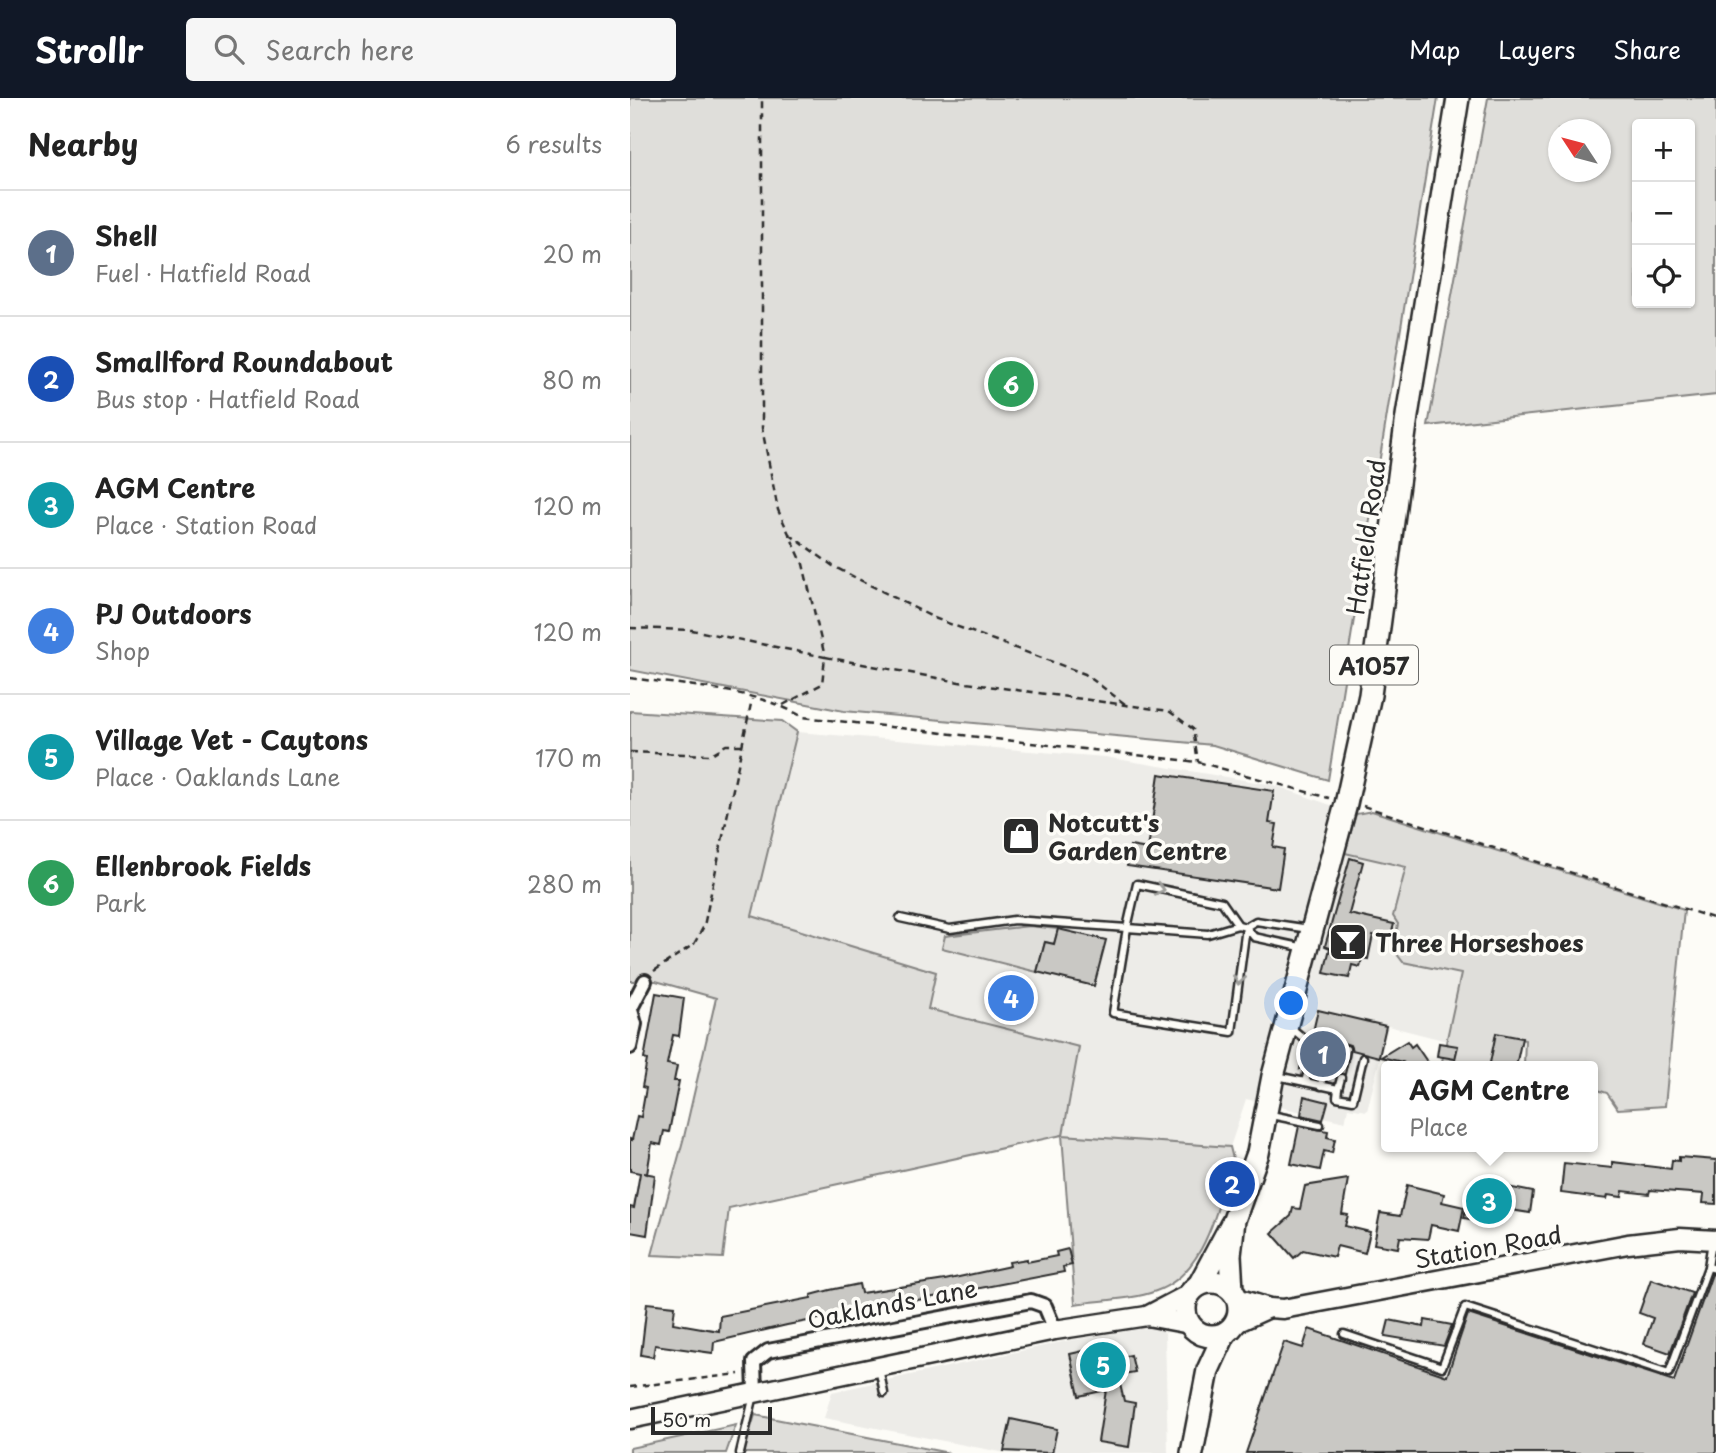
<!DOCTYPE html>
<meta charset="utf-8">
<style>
:root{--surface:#fff;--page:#f6f6f6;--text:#222;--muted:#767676;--line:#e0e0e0;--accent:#111827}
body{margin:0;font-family:"Playpen Sans",sans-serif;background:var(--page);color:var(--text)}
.controls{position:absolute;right:21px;top:21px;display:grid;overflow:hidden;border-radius:7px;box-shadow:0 2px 5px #0004}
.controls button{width:63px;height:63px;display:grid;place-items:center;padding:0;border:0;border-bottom:2px solid var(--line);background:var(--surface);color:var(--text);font:35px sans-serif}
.compass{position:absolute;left:918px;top:21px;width:63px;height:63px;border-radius:50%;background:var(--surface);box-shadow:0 2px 5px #0004;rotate:306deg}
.scale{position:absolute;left:21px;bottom:18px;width:121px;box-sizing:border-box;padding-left:7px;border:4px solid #2b2b2b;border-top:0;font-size:19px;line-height:24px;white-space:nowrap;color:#2b2b2b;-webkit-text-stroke:5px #fdfcf7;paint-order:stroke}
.you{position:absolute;left:662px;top:906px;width:24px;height:24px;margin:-18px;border:5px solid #fff;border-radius:50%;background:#1a73e8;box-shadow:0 0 0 10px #1a73e833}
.badge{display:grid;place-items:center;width:46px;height:46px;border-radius:50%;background:var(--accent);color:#fff;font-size:23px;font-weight:700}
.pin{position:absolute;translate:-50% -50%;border:4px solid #fff;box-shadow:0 2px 7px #0006}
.popup{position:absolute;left:751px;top:963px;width:217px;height:91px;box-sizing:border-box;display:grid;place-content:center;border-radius:7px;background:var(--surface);filter:drop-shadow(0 2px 5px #0005);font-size:23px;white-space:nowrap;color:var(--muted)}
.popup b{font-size:26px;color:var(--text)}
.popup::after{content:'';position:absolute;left:50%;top:100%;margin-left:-14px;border:14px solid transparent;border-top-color:var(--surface)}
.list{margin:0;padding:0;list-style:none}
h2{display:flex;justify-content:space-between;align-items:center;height:91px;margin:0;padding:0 28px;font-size:30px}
h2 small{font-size:23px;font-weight:400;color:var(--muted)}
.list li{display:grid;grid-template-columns:46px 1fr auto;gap:21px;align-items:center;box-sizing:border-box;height:126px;padding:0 28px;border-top:2px solid var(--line)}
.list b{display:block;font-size:26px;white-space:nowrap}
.list p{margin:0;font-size:23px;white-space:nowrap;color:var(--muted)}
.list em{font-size:23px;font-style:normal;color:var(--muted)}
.icon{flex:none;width:38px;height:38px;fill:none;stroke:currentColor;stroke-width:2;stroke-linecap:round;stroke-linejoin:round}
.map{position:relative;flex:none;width:1086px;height:1355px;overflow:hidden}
header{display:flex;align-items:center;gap:42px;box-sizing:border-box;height:98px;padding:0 35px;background:var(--accent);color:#fff}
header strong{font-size:33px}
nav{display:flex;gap:38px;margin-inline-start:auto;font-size:24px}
.search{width:490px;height:63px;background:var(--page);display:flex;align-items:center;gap:18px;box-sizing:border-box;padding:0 24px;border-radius:7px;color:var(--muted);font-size:26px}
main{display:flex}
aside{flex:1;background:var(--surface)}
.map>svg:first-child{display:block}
.built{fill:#edece8}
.green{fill:#dfdeda;stroke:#858482;stroke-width:2;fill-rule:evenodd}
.building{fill:#c9c8c4;stroke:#2b2b2b;stroke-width:2}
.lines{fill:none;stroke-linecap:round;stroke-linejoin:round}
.lane-casing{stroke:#2b2b2b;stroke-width:11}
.street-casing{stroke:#2b2b2b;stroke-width:18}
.secondary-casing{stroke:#2b2b2b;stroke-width:23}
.primary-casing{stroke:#2b2b2b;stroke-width:26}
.path{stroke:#2b2b2b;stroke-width:2.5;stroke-dasharray:7 5;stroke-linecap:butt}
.lane{stroke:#fdfcf7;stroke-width:6}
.street{stroke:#fdfcf7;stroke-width:12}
.secondary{stroke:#fdfcf7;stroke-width:18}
.primary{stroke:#fdfcf7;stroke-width:21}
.oneway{stroke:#9e9e9b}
.labels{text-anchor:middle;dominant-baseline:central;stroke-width:7;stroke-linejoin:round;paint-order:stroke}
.shield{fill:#fdfcf7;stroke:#6a6a68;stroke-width:2}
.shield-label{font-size:23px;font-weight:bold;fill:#2b2b2b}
.street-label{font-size:24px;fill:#2b2b2b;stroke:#fdfcf7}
.poi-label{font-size:24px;font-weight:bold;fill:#2b2b2b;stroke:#fdfcf7;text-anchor:start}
</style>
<header>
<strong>Strollr</strong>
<div class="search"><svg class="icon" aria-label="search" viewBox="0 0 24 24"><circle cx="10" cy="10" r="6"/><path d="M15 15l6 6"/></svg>Search here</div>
<nav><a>Map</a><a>Layers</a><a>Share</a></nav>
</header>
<main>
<aside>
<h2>Nearby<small>6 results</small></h2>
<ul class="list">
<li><span class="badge" style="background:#5c6f8a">1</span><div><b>Shell</b><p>Fuel · Hatfield Road</p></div><em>20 m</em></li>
<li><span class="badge" style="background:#1a4fb4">2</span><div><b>Smallford Roundabout</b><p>Bus stop · Hatfield Road</p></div><em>80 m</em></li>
<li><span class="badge" style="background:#0f9aa8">3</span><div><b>AGM Centre</b><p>Place · Station Road</p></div><em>120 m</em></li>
<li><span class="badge" style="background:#3f7fe0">4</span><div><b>PJ Outdoors</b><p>Shop</p></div><em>120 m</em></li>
<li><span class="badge" style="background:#0f9aa8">5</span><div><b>Village Vet - Caytons</b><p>Place · Oaklands Lane</p></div><em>170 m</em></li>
<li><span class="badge" style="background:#2e9e5b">6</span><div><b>Ellenbrook Fields</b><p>Park</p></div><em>280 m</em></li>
</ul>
</aside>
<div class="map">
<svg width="1086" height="1355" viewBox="0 0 1086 1355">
<rect width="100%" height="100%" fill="#fdfcf7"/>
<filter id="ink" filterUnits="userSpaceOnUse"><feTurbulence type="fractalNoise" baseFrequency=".0143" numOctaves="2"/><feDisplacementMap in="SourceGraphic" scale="14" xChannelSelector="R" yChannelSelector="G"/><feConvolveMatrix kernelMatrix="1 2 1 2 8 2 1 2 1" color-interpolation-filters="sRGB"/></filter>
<g filter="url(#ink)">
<g class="built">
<path d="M 167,634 L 475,659 L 644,687 L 726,716 L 742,713 L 859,752 L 817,943 L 758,928 L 737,1013 L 718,1010 L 715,1024 L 616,1001 L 600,1049 L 433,1037 L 449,949 L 297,911 L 306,875 L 121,818 Z"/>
<path d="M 528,1228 L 535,1235 L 538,1355 L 376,1355 L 194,1320 L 202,1294 L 436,1243 Z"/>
</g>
<g class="green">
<path d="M 0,0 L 808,0 L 698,682 L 583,647 L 214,613 L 0,572 Z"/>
<path d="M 858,0 L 1086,0 L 1086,297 L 798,328 ZM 1007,26 L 1060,26 L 1060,205 L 1007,205 ZM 928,32 L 970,32 L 970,74 L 928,74 Z"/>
<path d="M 0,613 L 152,623 L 167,634 L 122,818 L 306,874 L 298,911 L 449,949 L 433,1037 L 600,1049 L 603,1061 C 587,1107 577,1175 526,1193 C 502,1202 471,1202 445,1206 L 432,1037 L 99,1110 L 93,1160 L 22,1157 L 54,1039 L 86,900 L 26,883 L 0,883 Z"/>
<path d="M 742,713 L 1054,812 L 1035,1008 L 988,1011 L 977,995 L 962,990 L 962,968 L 894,967 L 895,942 L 869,936 L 861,968 L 811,968 L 831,876 L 773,864 L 763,851 L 768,826 L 763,818 L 776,769 L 715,755 L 726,716 Z"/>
<path d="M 399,828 L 428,831 L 424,846 L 415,844 L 407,874 L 312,850 L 315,838 Z"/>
<path d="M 125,1317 L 319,1355 L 113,1355 Z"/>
<path d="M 106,1327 L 96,1355 L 0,1355 L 0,1350 Z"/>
</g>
<g class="building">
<path d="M 529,676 L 644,693 L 639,725 L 647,726 L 643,749 L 654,751 L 648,790 L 497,768 L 500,748 L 518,751 Z"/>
<path d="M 720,760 L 733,764 L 719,816 L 764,826 L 760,841 L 743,837 L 738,861 L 732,860 L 730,869 L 722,867 L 719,880 L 694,875 L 700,850 L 695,848 Z"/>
<path d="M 428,831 L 476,842 L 464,888 L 407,874 L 415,844 L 424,846 Z"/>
<path d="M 26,895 L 54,900 L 49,938 L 43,937 L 37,966 L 47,968 L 44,983 L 49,983 L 39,1034 L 34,1033 L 31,1047 L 22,1045 L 17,1076 L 14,1075 L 25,1077 L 17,1137 L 0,1134 L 0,1109 L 4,1110 L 10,1075 L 0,1073 L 0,1041 L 2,1042 L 7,1018 L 11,1019 L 16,990 L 12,989 L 17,962 L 14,961 Z"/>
<path d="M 688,912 L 756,928 L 749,959 L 722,952 L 720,947 L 713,945 L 708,952 L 711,962 L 718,963 L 715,976 L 699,977 L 693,970 L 684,974 L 679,967 L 670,971 L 674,950 L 694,953 L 700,949 L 698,942 L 682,938 Z"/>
<path d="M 866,935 L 892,940 L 886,968 L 865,968 L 860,965 Z"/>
<path d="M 777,943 L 781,949 L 785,946 L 800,968 L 765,968 L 772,964 L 751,959 Z"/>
<path d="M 809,945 L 828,948 L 825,961 L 807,958 Z"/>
<path d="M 674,998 L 698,1004 L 693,1022 L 671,1017 Z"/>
<path d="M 669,1028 L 698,1033 L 697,1039 L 705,1041 L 702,1055 L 694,1053 L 690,1072 L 661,1066 Z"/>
<path d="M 1049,1059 L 1086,1062 L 1086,1106 L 1073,1105 L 1074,1096 L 1020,1092 L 1019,1096 L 993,1093 L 992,1099 L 978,1097 L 977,1101 L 931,1095 L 934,1065 L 982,1070 L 982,1064 L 1041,1071 L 1042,1062 L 1049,1063 Z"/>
<path d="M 718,1081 L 712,1116 L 718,1117 L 715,1128 L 740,1134 L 735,1155 L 707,1148 L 704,1159 L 673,1152 L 664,1160 L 642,1135 L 661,1118 L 663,1110 L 670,1111 L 675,1088 Z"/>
<path d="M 852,1084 L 903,1094 L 900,1115 L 868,1110 L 865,1126 L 834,1120 L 840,1091 L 850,1093 Z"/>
<path d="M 777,1087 L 814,1096 L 812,1104 L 834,1109 L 829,1133 L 801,1127 L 798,1141 L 770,1139 L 768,1150 L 744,1146 L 750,1115 L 770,1118 Z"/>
<path d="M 438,1151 L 442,1167 L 433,1169 L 434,1174 L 157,1227 L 84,1244 L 83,1255 L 25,1247 L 23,1259 L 11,1257 L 17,1205 L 45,1208 L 43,1225 L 89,1233 L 90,1218 L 181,1200 L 181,1197 L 200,1192 L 229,1186 L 231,1195 L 315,1182 L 380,1168 L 379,1164 L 397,1161 L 397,1164 L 427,1158 L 426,1154 Z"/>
<path d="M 1082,1176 L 1086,1177 L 1086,1355 L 616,1355 L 654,1244 L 673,1250 L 679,1231 L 817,1278 L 838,1216 L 1044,1283 Z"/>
<path d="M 1021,1181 L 1062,1195 L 1040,1255 L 1014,1246 L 1023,1220 L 1009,1215 Z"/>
<path d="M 759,1222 L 794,1229 L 795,1222 L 822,1227 L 814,1248 L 755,1238 Z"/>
<path d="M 480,1247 L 483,1261 L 501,1257 L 505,1274 L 493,1276 L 494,1281 L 489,1282 L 494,1303 L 505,1305 L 499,1349 L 468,1344 L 476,1292 L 449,1298 L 440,1256 Z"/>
<path d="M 381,1321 L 427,1331 L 422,1355 L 374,1353 Z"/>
</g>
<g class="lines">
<defs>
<g id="lane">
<path d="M 270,820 L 320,831 L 384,822 L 497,830 L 507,786 L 592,804 L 608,827"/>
<path d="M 616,829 L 602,934 L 483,915 L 497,830 L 578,836 L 608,827 L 616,829 L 626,823 L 679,831"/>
<path d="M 616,829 L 624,839 L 675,850"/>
<path d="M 660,929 L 677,943 L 695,947"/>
<path d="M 714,951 L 716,951 L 715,958"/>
<path d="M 647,978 L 708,991 L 711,980"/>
<path d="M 675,984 L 678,973"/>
<path d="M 691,988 L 693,976"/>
<path d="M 708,991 L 707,999 L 723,1002 L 733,960"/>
<path d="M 641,1017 L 690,1027"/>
<path d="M 1078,1169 L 1082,1143"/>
<path d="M 714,1236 L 812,1269 L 835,1209 L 1039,1275 L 1078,1169 L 1086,1171"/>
<path d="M 249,1270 L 254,1295"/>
<path d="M 110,1355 L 124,1297"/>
</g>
<g id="street">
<path d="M 0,909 L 5,926 L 0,949"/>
<path d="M 1,910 L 15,883"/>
<path d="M 125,1295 L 124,1264 L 138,1253 L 401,1203 L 415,1208 L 425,1232"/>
</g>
<g id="secondary">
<path d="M 607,1200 L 639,1210 L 653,1211 L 998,1146 L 1050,1140 L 1086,1142"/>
<path d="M 517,1218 L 559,1196"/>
<path d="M 606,1225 L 639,1210"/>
<path d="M 0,1321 L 425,1232 L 517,1218 L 560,1226"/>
</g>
<g id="primary">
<circle cx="582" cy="1211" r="27"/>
<path d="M 569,1187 L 601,1127"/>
<path d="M 602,1192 L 600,1157 L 604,1122 L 628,1055 L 643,978 L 716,706 L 740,597 L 777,318 L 828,0"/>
<path d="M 562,1355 L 578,1272 L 595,1235"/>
</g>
</defs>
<use href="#lane" class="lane-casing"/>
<use href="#street" class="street-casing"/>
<use href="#secondary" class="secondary-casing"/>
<use href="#primary" class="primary-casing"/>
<g class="path">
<path d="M 159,436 L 203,468 L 304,520 L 455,576 L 495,606"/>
<path d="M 0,530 L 62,532 L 195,559 L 173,466 L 148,412 L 132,330 L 132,0"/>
<path d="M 0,580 C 56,588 123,590 173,619 L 568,664 L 699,700"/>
<path d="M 153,607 L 192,586 L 195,559 L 329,584 L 539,613 L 563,631 L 568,664"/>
<path d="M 0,654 L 80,657 L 96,647 L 112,647"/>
<path d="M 733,708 L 1086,821"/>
<path d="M 24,873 L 64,846 L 74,828 L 122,601"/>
<path d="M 0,1289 L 109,1276"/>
</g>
<use href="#lane" class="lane"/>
<use href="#street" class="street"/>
<use href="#secondary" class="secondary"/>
<use href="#primary" class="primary"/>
</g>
<defs><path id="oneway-chevron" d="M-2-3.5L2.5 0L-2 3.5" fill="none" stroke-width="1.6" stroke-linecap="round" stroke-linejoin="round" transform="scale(1.75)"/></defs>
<g class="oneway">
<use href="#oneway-chevron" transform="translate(530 791) rotate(12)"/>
<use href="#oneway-chevron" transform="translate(609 882) rotate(98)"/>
</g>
</g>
<defs>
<symbol id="shop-square" viewBox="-11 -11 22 22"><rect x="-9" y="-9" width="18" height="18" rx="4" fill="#2b2b2b" stroke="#fdfcf7"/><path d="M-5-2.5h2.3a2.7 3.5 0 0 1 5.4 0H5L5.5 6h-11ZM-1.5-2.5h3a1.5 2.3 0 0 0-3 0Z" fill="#fff"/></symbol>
<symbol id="bar-square" viewBox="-11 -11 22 22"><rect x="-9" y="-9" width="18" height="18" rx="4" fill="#2b2b2b" stroke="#fdfcf7"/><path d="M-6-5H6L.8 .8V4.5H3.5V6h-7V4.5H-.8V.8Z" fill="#fff"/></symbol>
</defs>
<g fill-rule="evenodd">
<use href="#shop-square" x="369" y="716" width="44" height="44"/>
<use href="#bar-square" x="696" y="822" width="44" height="44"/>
</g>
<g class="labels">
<rect class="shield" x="700" y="547.5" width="88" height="39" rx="5"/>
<g class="shield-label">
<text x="744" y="567">A1057</text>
</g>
<g class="street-label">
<text transform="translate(735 439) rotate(-82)">Hatfield Road</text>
<text transform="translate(858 1148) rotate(-10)">Station Road</text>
<text transform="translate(262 1205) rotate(-11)">Oaklands Lane</text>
</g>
<g class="poi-label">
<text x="418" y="724">Notcutt's<tspan x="418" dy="28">Garden Centre</tspan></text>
<text x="745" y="844">Three Horseshoes</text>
</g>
</g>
</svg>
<div class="controls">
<button>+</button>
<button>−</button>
<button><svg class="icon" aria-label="locate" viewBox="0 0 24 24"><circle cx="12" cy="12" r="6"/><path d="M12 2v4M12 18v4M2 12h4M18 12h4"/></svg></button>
</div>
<svg class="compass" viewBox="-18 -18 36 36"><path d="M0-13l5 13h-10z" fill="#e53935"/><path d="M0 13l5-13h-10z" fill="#767676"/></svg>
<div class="scale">50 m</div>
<div class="you"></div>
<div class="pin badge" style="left:693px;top:956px;background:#5c6f8a">1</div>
<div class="pin badge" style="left:602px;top:1086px;background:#1a4fb4">2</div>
<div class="pin badge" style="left:859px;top:1103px;background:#0f9aa8">3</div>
<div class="popup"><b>AGM Centre</b>Place</div>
<div class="pin badge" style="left:381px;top:900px;background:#3f7fe0">4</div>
<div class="pin badge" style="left:473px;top:1267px;background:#0f9aa8">5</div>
<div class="pin badge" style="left:381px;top:286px;background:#2e9e5b">6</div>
</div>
</main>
